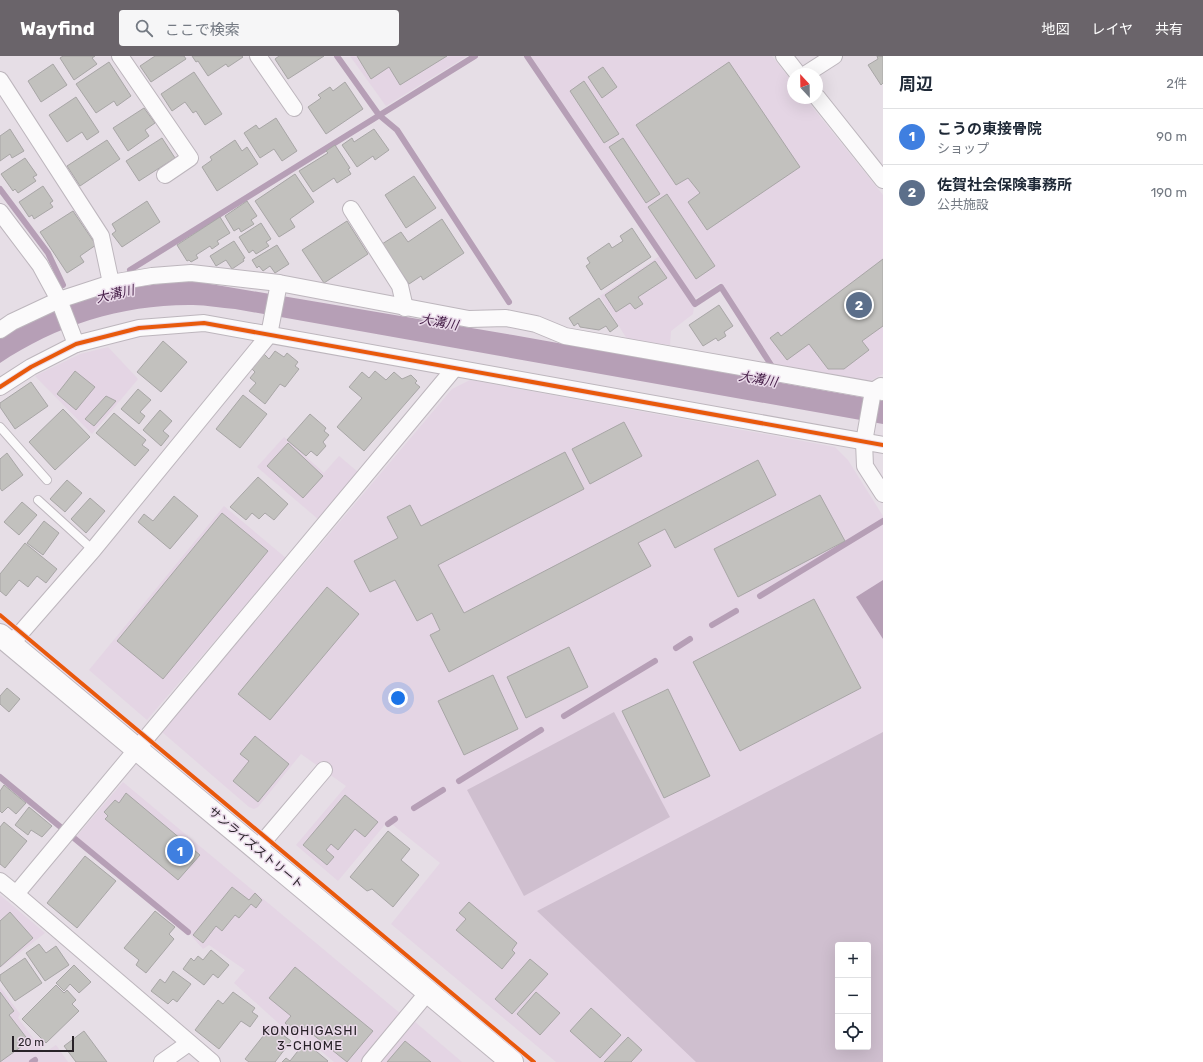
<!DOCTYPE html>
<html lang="ja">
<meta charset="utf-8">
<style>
:root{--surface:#fff;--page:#f6f6f7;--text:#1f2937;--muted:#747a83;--line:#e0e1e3;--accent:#6a646a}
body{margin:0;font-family:Rubik,"Noto Sans JP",sans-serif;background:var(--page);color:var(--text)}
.controls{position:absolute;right:12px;bottom:12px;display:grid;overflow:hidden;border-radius:4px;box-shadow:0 4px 16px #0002}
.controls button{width:36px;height:36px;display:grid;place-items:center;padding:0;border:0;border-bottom:1px solid var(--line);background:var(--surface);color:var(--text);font:20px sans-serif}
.compass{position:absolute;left:787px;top:12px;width:36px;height:36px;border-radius:50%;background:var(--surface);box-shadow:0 4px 16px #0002;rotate:338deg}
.scale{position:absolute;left:12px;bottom:10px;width:62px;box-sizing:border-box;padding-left:4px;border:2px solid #282228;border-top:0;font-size:11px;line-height:14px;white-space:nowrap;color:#282228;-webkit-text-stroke:3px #eadaea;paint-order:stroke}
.you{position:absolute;left:398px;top:642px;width:14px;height:14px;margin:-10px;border:3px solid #fff;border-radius:50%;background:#1a73e8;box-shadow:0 0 0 6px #1a73e833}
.badge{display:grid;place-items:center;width:26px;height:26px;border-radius:50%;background:var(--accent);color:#fff;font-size:13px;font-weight:700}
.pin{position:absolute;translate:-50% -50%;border:2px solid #fff;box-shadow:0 1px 4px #0006}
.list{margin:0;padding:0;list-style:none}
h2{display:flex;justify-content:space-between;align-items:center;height:52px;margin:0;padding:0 16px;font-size:17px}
h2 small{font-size:13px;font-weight:400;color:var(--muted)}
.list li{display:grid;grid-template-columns:26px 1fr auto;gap:12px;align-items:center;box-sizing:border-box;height:56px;padding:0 16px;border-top:1px solid var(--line)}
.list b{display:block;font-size:15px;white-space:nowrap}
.list p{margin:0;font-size:13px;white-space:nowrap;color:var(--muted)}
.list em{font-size:13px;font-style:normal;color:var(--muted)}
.icon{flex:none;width:22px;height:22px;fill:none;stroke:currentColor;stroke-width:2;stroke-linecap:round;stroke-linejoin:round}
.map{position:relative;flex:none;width:883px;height:1006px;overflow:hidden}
header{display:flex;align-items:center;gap:24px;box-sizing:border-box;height:56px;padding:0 20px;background:var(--accent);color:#fff}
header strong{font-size:19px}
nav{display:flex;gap:22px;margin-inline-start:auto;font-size:14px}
.search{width:280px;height:36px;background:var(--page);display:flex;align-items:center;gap:10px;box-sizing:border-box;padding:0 14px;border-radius:4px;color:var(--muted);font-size:15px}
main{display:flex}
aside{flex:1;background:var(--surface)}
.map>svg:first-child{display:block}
.built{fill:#e4d5e4;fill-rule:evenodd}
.green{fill:#cfbfcf;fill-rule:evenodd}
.water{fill:#b69fb6}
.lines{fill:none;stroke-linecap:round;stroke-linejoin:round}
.stream{stroke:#b69fb6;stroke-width:6}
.building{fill:#c2c1be;stroke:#a8a6a6}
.lane-casing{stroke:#bdb6bd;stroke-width:10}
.street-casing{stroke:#bdb6bd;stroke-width:18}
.secondary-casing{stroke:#bdb6bd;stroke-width:24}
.lane{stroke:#fbfafb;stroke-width:8}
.street{stroke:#fbfafb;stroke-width:16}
.secondary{stroke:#fbfafb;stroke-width:22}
.cycleway-casing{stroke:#eadaea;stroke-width:6}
.cycleway{stroke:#e8590c;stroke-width:4}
.labels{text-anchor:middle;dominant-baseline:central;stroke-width:3;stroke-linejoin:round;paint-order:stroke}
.street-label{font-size:12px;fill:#282228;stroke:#eadaea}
.water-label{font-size:13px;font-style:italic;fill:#451e47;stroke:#eadaea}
.neighbourhood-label{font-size:13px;letter-spacing:1px;fill:#282228;stroke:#eadaea}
</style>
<header>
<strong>Wayfind</strong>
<div class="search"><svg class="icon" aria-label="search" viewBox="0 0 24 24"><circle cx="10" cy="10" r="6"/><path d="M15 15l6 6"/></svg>ここで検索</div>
<nav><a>地図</a><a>レイヤ</a><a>共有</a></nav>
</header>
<main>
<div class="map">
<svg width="883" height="1006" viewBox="0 0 883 1006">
<rect width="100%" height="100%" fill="#e6dee6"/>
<g class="built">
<path d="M 350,0 L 467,0 L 386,50 Z"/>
<path d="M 531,0 L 772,0 L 793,27 L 793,42 L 805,42 L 883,139 L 883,318 L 868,326 L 775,309 L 721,226 L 695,243 L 693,258 L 671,275 L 670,289 L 627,283 L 600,240 L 664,197 Z"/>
<path d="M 108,291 L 138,323 L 92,378 L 35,320 L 80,298 Z"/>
<path d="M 470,324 L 835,391 L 848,404 L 883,460 L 883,1006 L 556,1006 L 391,868 L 440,807 L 388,765 L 338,825 L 296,789 L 346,730 L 301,698 L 258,751 L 254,753 L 249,751 L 162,676 L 452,333 ZM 838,889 L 868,889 L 868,991 L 838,991 Z"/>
<path d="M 284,381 L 324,417 L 339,400 L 358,416 L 318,463 L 257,411 Z"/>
<path d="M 224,450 L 286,502 L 147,664 L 89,614 Z"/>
<path d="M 123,726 L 401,958 L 361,1006 L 334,1006 L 302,979 L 297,984 L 234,927 L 245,914 L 209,889 L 203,893 L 188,876 L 75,782 Z"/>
<path d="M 0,839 L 45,877 L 0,912 Z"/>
<path d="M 0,931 L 20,958 L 18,962 L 44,997 L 56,989 L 68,1006 L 0,1006 Z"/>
<path d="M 415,966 L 462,1006 L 381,1006 Z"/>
</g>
<g class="green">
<path d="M 614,656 L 670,761 L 524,840 L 467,734 Z"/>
<path d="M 883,676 L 883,1006 L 696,1006 L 537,855 ZM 838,889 L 868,889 L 868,991 L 838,991 Z"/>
</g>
<g class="water">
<path d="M 193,225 L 513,279 L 883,345 L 883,368 L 235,253 C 221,252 207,249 193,249 C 125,248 56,269 0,307 L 0,281 C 57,244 126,229 193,225 Z"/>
<path d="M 883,524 L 883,583 L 856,541 Z"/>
</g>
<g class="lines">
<g class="stream">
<path d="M 337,0 L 379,59 L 397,74 L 509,246"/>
<path d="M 527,0 L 695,248 L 721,231 L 775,315"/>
<path d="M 0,133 L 48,197 L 63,229"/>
<path d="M 130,214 L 475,0"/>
<path d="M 760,540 L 883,465"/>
<path d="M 712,569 L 736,555"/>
<path d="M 676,592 L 690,583"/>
<path d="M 564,660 L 655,605"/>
<path d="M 0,721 L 188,876"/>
<path d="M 459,725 L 541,674"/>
<path d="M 414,752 L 443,734"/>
<path d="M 388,768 L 395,763"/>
<path d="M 32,1006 L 35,1004"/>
</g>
</g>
<g class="building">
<path d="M 63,0 L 95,0 L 92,2 L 97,8 L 74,24 L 60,2 Z"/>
<path d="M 155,0 L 184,0 L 186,3 L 151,26 L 140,10 Z"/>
<path d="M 192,0 L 242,0 L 243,1 L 228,11 L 226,8 L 208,20 L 198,5 L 196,6 Z"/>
<path d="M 279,0 L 324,0 L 288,23 L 275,3 Z"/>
<path d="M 357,0 L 447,0 L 400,29 L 389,11 L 371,23 Z"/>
<path d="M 877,0 L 883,0 L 883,27 L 881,29 L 868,9 L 878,3 Z"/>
<path d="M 109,6 L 131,40 L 117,50 L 114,45 L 96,57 L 76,28 Z"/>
<path d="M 729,6 L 800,111 L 707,174 L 688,146 L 700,137 L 688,122 L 676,129 L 636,69 Z"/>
<path d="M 53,8 L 67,29 L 41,46 L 28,25 Z"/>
<path d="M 603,11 L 617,31 L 602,42 L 588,21 Z"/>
<path d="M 194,16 L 222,58 L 205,69 L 196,55 L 193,57 L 185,46 L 172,55 L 161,38 Z"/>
<path d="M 584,25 L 619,78 L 604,87 L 570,35 Z"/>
<path d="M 345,26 L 363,53 L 326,78 L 308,51 L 321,42 L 318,39 L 330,31 L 333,35 Z"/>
<path d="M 76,41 L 99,76 L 87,84 L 82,76 L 67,86 L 49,59 Z"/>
<path d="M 144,52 L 155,67 L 145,74 L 149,80 L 128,95 L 113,72 Z"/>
<path d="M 276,62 L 297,95 L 282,105 L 274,93 L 260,102 L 244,77 L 256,69 L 259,73 Z"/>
<path d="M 10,73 L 24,95 L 12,102 L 10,98 L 0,105 L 0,80 Z"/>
<path d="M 374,73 L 389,94 L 375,104 L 373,100 L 357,111 L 342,89 L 352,82 L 354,86 Z"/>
<path d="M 162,82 L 175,102 L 139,125 L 126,105 Z"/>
<path d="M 623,82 L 660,138 L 646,147 L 609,91 Z"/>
<path d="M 107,84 L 120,103 L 80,130 L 67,110 Z"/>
<path d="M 235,84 L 242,95 L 247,91 L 258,108 L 217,135 L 202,111 L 212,104 L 210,101 Z"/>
<path d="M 335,89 L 350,112 L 348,113 L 351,118 L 337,127 L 334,122 L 313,136 L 299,115 L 328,97 L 326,95 Z"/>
<path d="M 25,102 L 37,119 L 33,121 L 36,125 L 18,137 L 15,133 L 13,135 L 1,118 Z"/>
<path d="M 295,118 L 314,146 L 290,163 L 295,171 L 279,181 L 255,145 Z"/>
<path d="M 414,120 L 436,152 L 406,172 L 385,139 Z"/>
<path d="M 43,130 L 53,145 L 50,147 L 53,151 L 34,163 L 32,159 L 29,161 L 19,146 Z"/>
<path d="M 667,138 L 715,210 L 696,223 L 648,151 Z"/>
<path d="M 147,145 L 160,166 L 122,191 L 112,178 L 116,175 L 112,168 Z"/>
<path d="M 247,145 L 257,160 L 251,164 L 254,168 L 241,176 L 239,172 L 234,175 L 225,160 Z"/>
<path d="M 73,155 L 96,189 L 80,200 L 84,206 L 67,217 L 40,176 Z"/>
<path d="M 220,161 L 230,177 L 217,185 L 219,188 L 212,193 L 210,190 L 196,199 L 198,202 L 191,206 L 189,204 L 187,205 L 177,189 Z"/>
<path d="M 442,163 L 464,197 L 423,224 L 421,220 L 409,228 L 382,188 L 401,176 L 408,186 Z"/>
<path d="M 347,165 L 368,198 L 324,227 L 302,194 Z"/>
<path d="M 261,167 L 271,183 L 266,186 L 269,190 L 256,198 L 253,194 L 249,197 L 239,181 Z"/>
<path d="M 632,172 L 651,201 L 601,234 L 586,210 L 590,207 L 587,202 L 609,187 L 612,192 L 623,185 L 620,180 Z"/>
<path d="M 234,185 L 245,202 L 243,203 L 244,205 L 232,213 L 226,204 L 216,210 L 210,200 Z"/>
<path d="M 277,189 L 289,208 L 275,217 L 270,210 L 263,215 L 259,210 L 257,212 L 252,204 Z"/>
<path d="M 883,203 L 883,270 L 862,285 L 869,294 L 844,313 L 828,313 L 809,288 L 787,304 L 770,282 L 778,276 L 781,280 Z"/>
<path d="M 655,205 L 667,222 L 638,241 L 643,248 L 635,253 L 630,247 L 616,256 L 605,239 Z"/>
<path d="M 599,242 L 618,270 L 610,276 L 606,270 L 599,274 L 580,271 L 578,267 L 574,270 L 569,262 Z"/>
<path d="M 719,249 L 733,270 L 724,276 L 726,280 L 718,285 L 716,282 L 703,290 L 689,269 Z"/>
<path d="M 163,285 L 187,306 L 161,336 L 137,316 Z"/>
<path d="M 275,295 L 284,301 L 287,297 L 298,306 L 295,310 L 299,313 L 285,331 L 280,328 L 265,348 L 249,335 L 256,327 L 250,322 L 255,316 L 252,313 L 264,298 L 269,303 Z"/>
<path d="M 75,315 L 95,331 L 76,354 L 57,338 Z"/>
<path d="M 375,315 L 386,324 L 394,316 L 402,323 L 411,319 L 417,325 L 415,327 L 420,331 L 364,395 L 337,371 L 362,342 L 349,331 L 362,316 L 369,322 Z"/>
<path d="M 31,326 L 48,350 L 15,373 L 0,351 L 0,347 Z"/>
<path d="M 138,333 L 151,344 L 140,356 L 145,360 L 139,368 L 121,353 Z"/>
<path d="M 243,339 L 267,358 L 240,392 L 216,373 Z"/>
<path d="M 106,340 L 116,345 L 94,370 L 85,363 Z"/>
<path d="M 63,353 L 90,381 L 55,414 L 29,386 Z"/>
<path d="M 160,354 L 172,365 L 163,375 L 169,380 L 161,390 L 143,374 Z"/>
<path d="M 114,357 L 146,384 L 142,389 L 149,394 L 135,410 L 96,377 Z"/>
<path d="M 310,358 L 326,372 L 324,375 L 329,379 L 323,386 L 326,390 L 317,400 L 311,395 L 306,400 L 287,384 Z"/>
<path d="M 624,366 L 642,400 L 590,428 L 572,393 Z"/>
<path d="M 288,387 L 323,420 L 303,442 L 267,410 Z"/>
<path d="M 565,396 L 584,433 L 438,509 L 464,557 L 758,404 L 776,439 L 675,492 L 665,473 L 638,487 L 651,510 L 449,616 L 430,579 L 440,574 L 432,557 L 417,565 L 395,524 L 370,536 L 354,505 L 398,482 L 387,461 L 410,449 L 421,470 Z"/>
<path d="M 7,397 L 23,419 L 2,435 L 0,432 L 0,403 Z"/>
<path d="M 258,421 L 288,448 L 274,464 L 265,457 L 259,463 L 252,457 L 246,464 L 230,451 Z"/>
<path d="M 67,424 L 82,437 L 65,456 L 50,443 Z"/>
<path d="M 820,439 L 845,485 L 738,541 L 714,493 Z"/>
<path d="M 174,440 L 198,460 L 170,493 L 138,466 L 144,458 L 153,465 Z"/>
<path d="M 90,442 L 105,455 L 86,477 L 71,463 Z"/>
<path d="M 22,446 L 37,459 L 19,479 L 4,466 Z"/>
<path d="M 222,457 L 268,495 L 163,623 L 117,585 Z"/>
<path d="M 44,465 L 59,477 L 43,499 L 27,487 Z"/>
<path d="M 25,487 L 57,513 L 46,527 L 37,520 L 28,531 L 19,524 L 6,540 L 0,535 L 0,518 Z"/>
<path d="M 327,531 L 359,558 L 270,664 L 238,638 Z"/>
<path d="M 814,543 L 861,632 L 740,695 L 693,606 Z"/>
<path d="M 569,591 L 588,631 L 526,662 L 507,621 Z"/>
<path d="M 493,619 L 518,673 L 464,699 L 438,645 Z"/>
<path d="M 7,632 L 20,643 L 9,656 L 0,648 L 0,640 Z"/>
<path d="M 668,633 L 710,720 L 664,742 L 622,655 Z"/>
<path d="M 255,680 L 289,708 L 258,746 L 233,725 L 249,705 L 240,698 Z"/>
<path d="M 4,729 L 26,747 L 16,758 L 8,751 L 2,757 L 0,755 L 0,735 Z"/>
<path d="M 126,737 L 200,799 L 178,824 L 105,763 L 108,760 L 104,756 L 115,744 L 119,747 Z"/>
<path d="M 345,739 L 378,766 L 365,781 L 355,773 L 338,794 L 331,788 L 326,794 L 334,801 L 327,809 L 303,789 Z"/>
<path d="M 29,751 L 52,770 L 42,781 L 31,774 L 28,779 L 15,769 Z"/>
<path d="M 4,766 L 27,785 L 5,812 L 0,808 L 0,771 Z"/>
<path d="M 388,775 L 410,793 L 401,804 L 419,819 L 393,851 L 372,833 L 367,835 L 350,821 Z"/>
<path d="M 85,800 L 116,825 L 77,872 L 47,847 Z"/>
<path d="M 232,831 L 249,844 L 255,837 L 262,844 L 256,852 L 251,848 L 239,862 L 235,859 L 222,875 L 216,870 L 203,887 L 193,879 Z"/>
<path d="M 469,846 L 517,887 L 512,894 L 515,897 L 502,913 L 456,874 L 466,863 L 459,857 Z"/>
<path d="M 155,855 L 175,871 L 169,878 L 174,883 L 146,917 L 136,909 L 139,904 L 124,892 Z"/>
<path d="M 10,856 L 33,882 L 0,911 L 0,865 Z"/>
<path d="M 39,888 L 46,897 L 56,890 L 69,909 L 45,925 L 26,897 Z"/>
<path d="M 211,894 L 229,909 L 218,922 L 213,918 L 204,929 L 183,913 L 191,902 L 194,905 L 198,900 L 203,904 Z"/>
<path d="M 25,902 L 42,927 L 15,945 L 0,924 L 0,919 Z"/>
<path d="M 530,903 L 548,918 L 512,958 L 495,943 Z"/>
<path d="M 74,909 L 91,926 L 79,937 L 70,928 L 64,935 L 56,927 Z"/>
<path d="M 295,911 L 373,975 L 347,1006 L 301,969 L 295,976 L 285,967 L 291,960 L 269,942 Z"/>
<path d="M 173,915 L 191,928 L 177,946 L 173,943 L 168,948 L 151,935 L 160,923 L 165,927 Z"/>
<path d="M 56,929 L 64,937 L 67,934 L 76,944 L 72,948 L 79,955 L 46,987 L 22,963 Z"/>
<path d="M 0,936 L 14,955 L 9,959 L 29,985 L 0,1006 Z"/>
<path d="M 233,936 L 255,952 L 252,956 L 258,960 L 250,971 L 241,965 L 219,993 L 195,974 L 218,944 L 223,948 Z"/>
<path d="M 536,936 L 560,957 L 540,979 L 517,958 Z"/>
<path d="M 591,952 L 621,979 L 600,1002 L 570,975 Z"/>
<path d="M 271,970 L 291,985 L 275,1006 L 249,1006 L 245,1003 Z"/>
<path d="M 84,975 L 107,1006 L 76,1006 L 64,990 Z"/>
<path d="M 628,981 L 642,994 L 631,1006 L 604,1006 Z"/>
<path d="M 405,985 L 431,1006 L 387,1006 Z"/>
<path d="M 305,986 L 328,1005 L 327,1006 L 282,1006 L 286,1002 L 290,1005 Z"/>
</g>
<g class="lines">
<defs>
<g id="lane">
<path d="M 0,371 L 47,424"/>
<path d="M 38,444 L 93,494"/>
</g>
<g id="street">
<path d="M 120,0 L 190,102 L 165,119"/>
<path d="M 258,0 L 294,52"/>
<path d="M 784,0 L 798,18"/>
<path d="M 806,18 L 834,0"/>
<path d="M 0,24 L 101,180 L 111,227"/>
<path d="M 817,41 L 883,124"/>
<path d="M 351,153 L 400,230 L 405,252"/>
<path d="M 0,156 L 40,209 L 59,244 L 76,288"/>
<path d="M 0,274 L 12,266 L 59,244 L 111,227 L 152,220 L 191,217 L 279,227 L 469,263 L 506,262 L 536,268 L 565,280 L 883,336"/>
<path d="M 881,330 L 873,335 L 864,386 L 865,410 L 883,438"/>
<path d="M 0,331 L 31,311 L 76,288 L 139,272 L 204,267 L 883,389"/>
<path d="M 11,588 L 93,494 L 269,279 L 279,227"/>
<path d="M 257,793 L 324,714"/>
<path d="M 0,825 L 16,838 L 454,313"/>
<path d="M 16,838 L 212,1006"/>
<path d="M 162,1006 L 189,987"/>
<path d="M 370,1006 L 428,936"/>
</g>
<path id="secondary" d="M 0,579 L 512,1006"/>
</defs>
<use href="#lane" class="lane-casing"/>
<use href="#street" class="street-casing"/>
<use href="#secondary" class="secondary-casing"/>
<use href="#lane" class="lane"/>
<use href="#street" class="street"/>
<use href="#secondary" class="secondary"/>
<defs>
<g id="cycleway">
<path d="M 0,331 L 31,311 L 76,288 L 139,272 L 204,267 L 883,389"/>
<path d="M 0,559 L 534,1006"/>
</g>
</defs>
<use href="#cycleway" class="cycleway-casing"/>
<use href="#cycleway" class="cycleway"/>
</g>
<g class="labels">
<g class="street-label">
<text transform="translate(256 792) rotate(40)">サンライズストリート</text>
</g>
<g class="water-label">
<text transform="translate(115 238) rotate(-13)">大溝川</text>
<text transform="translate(439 266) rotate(10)">大溝川</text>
<text transform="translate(758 323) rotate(10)">大溝川</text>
</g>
<g class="neighbourhood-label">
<text x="310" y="974">KONOHIGASHI<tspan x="310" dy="15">3-CHOME</tspan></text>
</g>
</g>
</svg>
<div class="controls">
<button>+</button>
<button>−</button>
<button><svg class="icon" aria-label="locate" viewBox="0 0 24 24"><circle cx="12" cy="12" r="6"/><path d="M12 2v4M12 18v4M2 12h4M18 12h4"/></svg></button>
</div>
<svg class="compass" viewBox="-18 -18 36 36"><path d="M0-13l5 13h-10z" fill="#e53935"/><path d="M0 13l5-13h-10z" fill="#747a83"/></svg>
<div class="scale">20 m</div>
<div class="you"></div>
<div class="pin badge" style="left:180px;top:795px;background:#3f7fe0">1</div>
<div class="pin badge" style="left:859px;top:249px;background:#5c6f8a">2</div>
</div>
<aside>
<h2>周辺<small>2件</small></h2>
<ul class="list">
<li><span class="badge" style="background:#3f7fe0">1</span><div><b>こうの東接骨院</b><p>ショップ</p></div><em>90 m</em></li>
<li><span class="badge" style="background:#5c6f8a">2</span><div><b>佐賀社会保険事務所</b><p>公共施設</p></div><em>190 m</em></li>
</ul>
</aside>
</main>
